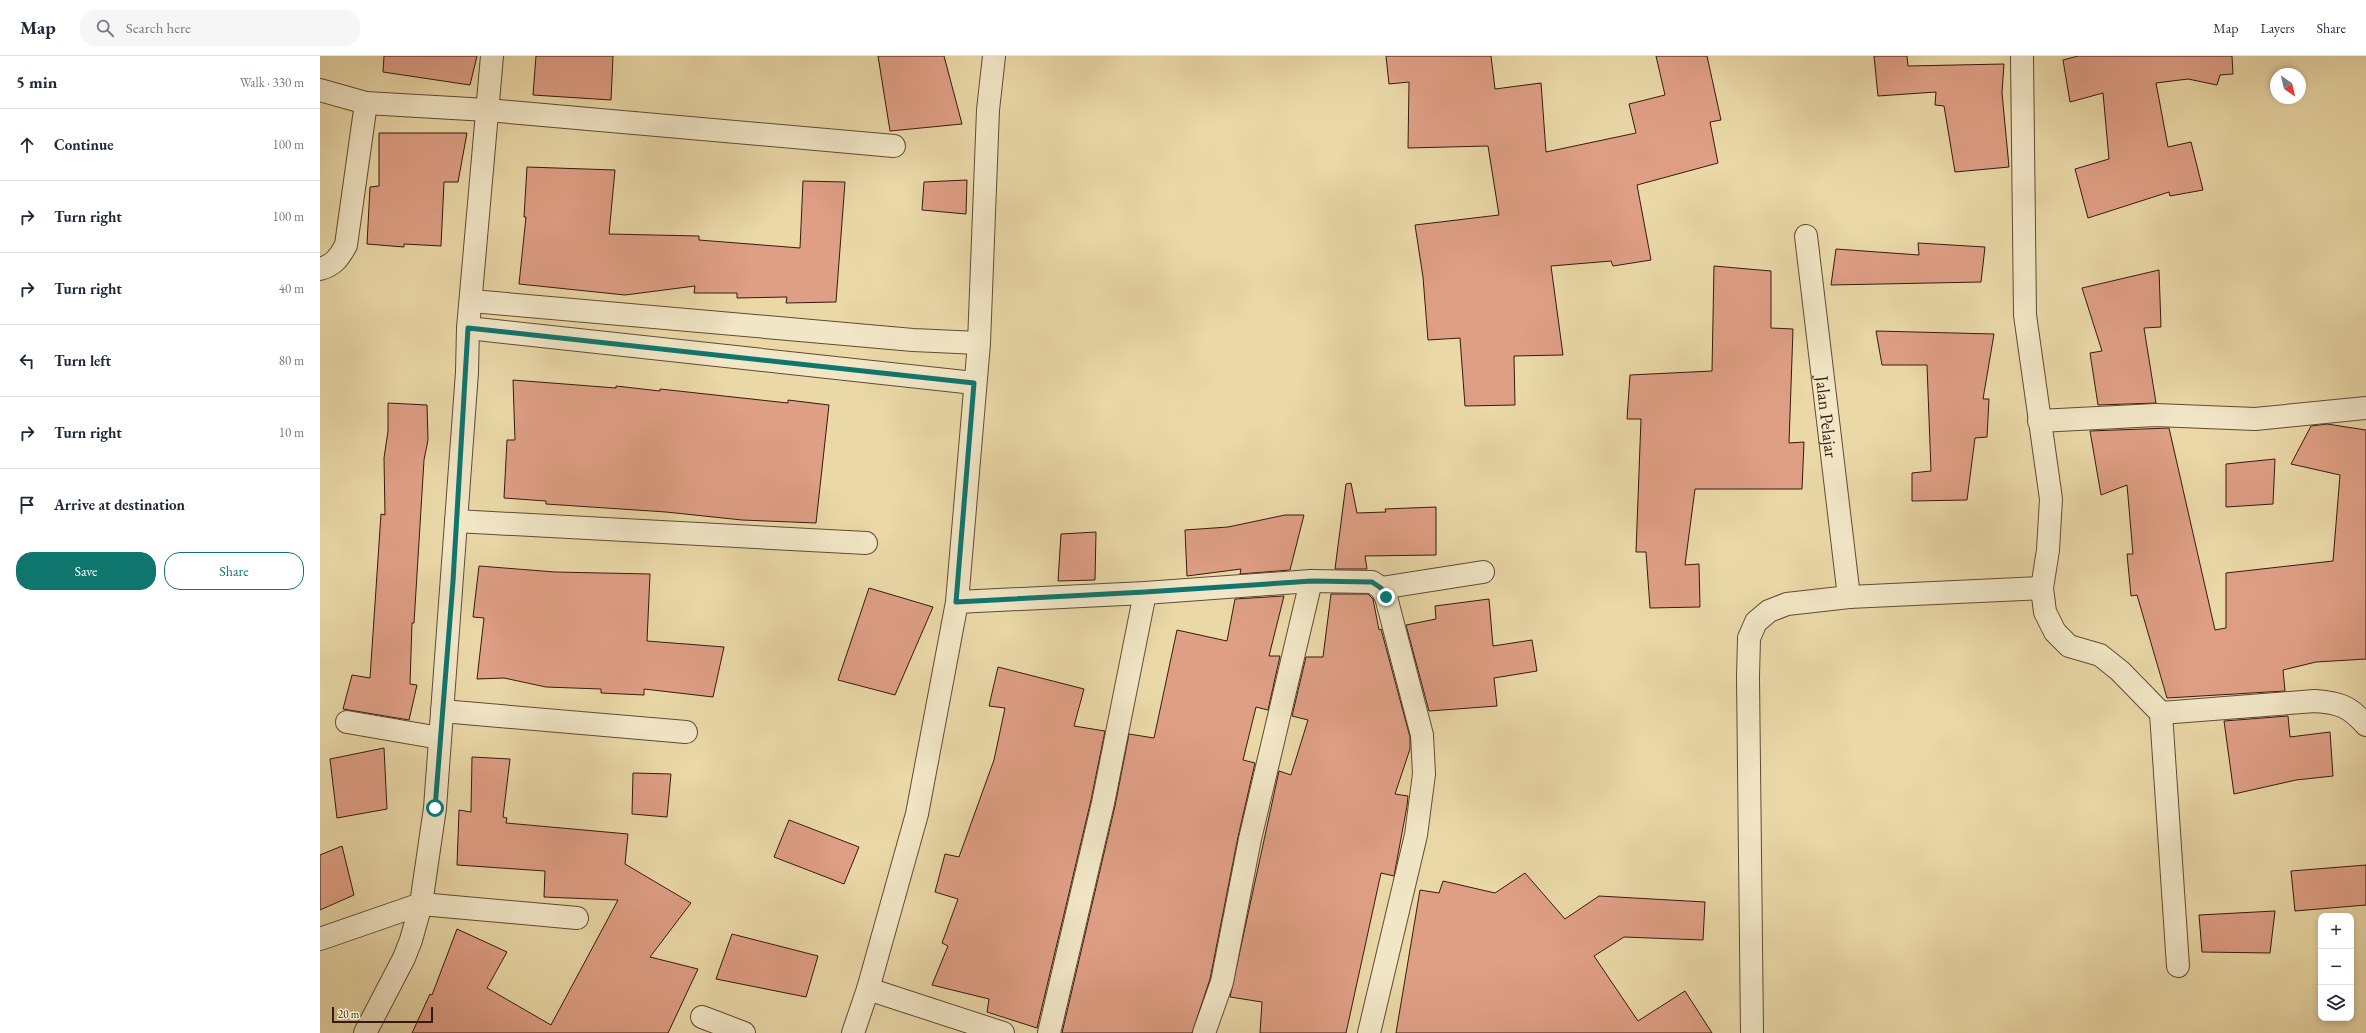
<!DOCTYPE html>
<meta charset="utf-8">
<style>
:root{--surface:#fff;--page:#f6f6f7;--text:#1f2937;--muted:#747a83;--line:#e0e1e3;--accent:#0f766e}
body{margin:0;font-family:"EB Garamond",serif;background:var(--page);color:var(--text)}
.controls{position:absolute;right:12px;bottom:12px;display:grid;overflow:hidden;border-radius:8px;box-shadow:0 2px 6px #0003}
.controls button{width:36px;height:36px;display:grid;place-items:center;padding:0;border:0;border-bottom:1px solid var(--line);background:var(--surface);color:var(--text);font:20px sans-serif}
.compass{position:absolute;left:1950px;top:12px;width:36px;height:36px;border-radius:50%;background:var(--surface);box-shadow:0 2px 6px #0003;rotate:146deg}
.scale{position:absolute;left:12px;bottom:10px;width:101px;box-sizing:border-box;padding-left:4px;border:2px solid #351a0f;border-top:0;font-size:11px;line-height:14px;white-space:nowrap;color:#351a0f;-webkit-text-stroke:3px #f1e6c6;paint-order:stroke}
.stop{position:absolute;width:12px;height:12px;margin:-9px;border:3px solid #0f766e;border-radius:50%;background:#fff}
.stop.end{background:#0f766e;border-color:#fff;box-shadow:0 1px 4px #0008}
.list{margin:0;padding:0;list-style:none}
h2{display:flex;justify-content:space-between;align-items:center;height:52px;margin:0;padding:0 16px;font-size:17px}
h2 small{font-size:13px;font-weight:400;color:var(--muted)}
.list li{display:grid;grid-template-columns:26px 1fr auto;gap:12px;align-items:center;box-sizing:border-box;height:72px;padding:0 16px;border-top:1px solid var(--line)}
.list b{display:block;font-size:15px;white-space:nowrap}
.list em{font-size:13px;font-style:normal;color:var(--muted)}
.actions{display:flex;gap:8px;padding:12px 16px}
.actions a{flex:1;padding:9px 0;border:1px solid var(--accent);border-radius:16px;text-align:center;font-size:14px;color:var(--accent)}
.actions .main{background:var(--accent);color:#fff}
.icon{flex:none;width:22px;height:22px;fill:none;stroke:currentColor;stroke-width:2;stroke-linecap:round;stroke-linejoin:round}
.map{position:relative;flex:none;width:2046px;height:977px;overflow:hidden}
header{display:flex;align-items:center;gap:24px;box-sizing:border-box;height:56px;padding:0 20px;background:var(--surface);border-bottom:1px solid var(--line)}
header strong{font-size:19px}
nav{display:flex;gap:22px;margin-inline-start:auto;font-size:14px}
.search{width:280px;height:36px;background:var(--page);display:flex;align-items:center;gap:10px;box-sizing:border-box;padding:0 14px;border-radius:16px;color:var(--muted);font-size:15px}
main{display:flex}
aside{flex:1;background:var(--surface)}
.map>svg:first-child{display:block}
.building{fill:#df9f85;stroke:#351a0f}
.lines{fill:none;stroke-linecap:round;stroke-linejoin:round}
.minor-casing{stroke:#624a35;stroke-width:24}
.minor{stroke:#f1e6c6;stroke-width:22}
.route{stroke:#0f766e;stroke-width:5}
.labels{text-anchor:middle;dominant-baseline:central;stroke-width:4;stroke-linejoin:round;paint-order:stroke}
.street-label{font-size:18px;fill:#351a0f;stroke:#f1e6c6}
</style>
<header>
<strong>Map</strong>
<div class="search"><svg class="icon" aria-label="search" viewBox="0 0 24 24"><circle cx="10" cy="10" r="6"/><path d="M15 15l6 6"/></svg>Search here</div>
<nav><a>Map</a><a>Layers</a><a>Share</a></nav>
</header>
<main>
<aside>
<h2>5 min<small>Walk · 330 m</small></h2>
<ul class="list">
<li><svg class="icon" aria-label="ahead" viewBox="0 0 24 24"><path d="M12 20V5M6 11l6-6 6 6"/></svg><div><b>Continue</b></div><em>100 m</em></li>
<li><svg class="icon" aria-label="right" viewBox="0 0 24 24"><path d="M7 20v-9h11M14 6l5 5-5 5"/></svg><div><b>Turn right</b></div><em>100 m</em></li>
<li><svg class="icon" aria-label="right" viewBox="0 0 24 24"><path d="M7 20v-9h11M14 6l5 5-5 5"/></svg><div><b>Turn right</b></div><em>40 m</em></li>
<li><svg class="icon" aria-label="left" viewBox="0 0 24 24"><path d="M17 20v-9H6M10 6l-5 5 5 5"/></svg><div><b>Turn left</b></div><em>80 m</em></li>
<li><svg class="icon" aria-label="right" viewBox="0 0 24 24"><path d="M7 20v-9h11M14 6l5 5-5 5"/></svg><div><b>Turn right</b></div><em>10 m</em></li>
<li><svg class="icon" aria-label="arrive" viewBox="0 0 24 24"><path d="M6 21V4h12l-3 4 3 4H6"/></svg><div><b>Arrive at destination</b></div></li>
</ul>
<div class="actions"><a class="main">Save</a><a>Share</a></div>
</aside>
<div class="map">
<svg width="2046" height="977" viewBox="0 0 2046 977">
<rect width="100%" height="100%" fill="#ead8a7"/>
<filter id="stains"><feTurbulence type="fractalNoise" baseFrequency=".005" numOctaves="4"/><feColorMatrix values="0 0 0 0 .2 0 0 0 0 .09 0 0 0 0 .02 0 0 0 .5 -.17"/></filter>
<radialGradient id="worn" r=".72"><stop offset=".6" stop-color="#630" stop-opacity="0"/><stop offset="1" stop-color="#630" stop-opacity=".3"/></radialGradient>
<g class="building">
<path d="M 64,0 L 157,0 L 150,29 L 63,16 Z"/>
<path d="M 216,0 L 293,0 L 291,44 L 213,39 Z"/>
<path d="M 558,0 L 624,0 L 642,68 L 570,75 Z"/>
<path d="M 1066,0 L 1171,0 L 1175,33 L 1221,27 L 1226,96 L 1316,77 L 1309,48 L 1345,39 L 1336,0 L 1387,0 L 1401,64 L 1390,66 L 1398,107 L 1317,129 L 1331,204 L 1293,210 L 1291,205 L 1231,210 L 1243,299 L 1194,300 L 1195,349 L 1145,350 L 1140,282 L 1108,284 L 1103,221 L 1095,169 L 1179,159 L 1168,90 L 1088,92 L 1089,26 L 1069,28 Z"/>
<path d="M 1554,0 L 1587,0 L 1588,10 L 1684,8 L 1682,37 L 1689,111 L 1635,116 L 1624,50 L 1615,49 L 1616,36 L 1558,40 Z"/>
<path d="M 1758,0 L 1912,0 L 1913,18 L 1900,19 L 1897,29 L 1868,23 L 1836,27 L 1848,91 L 1871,86 L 1883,134 L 1850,140 L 1849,136 L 1768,162 L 1755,113 L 1789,103 L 1783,37 L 1750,46 L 1743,4 Z"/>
<path d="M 59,77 L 147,77 L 138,126 L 124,126 L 121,190 L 84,188 L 84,191 L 47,188 L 50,131 L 59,130 Z"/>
<path d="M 207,111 L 295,114 L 289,178 L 379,180 L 379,184 L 480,192 L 483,125 L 525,126 L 516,246 L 466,247 L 467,241 L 417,242 L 417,237 L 374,237 L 375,230 L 305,239 L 199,228 L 206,161 L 204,161 Z"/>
<path d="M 647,124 L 646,158 L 602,154 L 604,126 Z"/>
<path d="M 1598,187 L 1665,191 L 1661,226 L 1511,229 L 1516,193 L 1599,199 Z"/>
<path d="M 1394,210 L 1451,215 L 1451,272 L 1473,273 L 1469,387 L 1484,386 L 1482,433 L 1375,433 L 1365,509 L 1379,508 L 1380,551 L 1330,552 L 1326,496 L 1316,496 L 1321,363 L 1307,363 L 1310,319 L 1392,315 Z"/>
<path d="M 1839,214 L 1841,271 L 1824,272 L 1836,347 L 1778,349 L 1770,297 L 1782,295 L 1762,232 Z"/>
<path d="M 1556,275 L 1674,278 L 1663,343 L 1669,343 L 1667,381 L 1655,382 L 1647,444 L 1592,445 L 1592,417 L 1611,415 L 1607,309 L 1562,309 Z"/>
<path d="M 193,324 L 296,332 L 296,330 L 340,335 L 340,333 L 468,347 L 468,344 L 509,349 L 496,467 L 422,464 L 346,456 L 226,448 L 226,445 L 184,442 L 187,384 L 195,384 Z"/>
<path d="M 68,347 L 107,349 L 108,384 L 104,404 L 94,567 L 92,567 L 90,628 L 97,629 L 89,664 L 23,653 L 32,619 L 50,622 L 61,458 L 65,459 L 64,402 L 68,375 Z"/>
<path d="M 2007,368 L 2046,374 L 2046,603 L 1996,606 L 1963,614 L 1965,635 L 1847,642 L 1817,539 L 1811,540 L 1807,498 L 1813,498 L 1807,429 L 1781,439 L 1770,375 L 1849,372 L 1895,574 L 1906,572 L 1906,517 L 2013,505 L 2020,419 L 1971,408 L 1991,370 Z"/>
<path d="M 1955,403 L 1953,448 L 1906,451 L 1906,408 Z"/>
<path d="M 1031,427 L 1037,457 L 1066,456 L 1065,453 L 1116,451 L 1116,499 L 1045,500 L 1047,513 L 1015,513 L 1026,428 Z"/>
<path d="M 965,459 L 984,459 L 970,514 L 920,518 L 921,513 L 867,520 L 865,474 L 908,471 Z"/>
<path d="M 776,476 L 775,524 L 738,525 L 741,478 Z"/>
<path d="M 159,510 L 235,516 L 330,518 L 327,585 L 404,591 L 393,641 L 324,633 L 324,639 L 281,637 L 281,633 L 226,631 L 184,622 L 157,623 L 164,562 L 153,561 Z"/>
<path d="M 549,532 L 613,551 L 575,639 L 518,624 Z"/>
<path d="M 1011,538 L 1048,538 L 1053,543 L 1059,574 L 1061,573 L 1090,681 L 1090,693 L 1075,738 L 1088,740 L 1087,750 L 1074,820 L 1061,817 L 1026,977 L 940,977 L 942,946 L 910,941 L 959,715 L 971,719 L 988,664 L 972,660 L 986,601 L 1003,601 Z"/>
<path d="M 964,540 L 949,600 L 960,600 L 948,654 L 936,651 L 923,704 L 935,707 L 918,781 L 890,923 L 872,977 L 742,977 L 795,750 L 809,678 L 834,682 L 857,574 L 907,585 L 915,543 Z"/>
<path d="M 1169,543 L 1173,590 L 1212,584 L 1217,615 L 1174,622 L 1177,650 L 1109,655 L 1086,569 L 1116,563 L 1115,550 Z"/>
<path d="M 678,611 L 764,633 L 754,670 L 785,675 L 771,744 L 717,972 L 667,956 L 669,943 L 612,929 L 628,890 L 622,887 L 638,843 L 615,836 L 625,798 L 639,801 L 674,704 L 685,652 L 669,650 Z"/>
<path d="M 1968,660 L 1970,681 L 2010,676 L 2013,720 L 1976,724 L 1914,738 L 1904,665 Z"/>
<path d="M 64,692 L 67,753 L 17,762 L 10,703 Z"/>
<path d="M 152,701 L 190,703 L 183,761 L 187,762 L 186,767 L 308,778 L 305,808 L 371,847 L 330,901 L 378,913 L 348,977 L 92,977 L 110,938 L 112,939 L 137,873 L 187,896 L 167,932 L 231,969 L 298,844 L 224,841 L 225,815 L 137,809 L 139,754 L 151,756 Z"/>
<path d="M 313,717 L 351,718 L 347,761 L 312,758 Z"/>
<path d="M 469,764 L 539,791 L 524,828 L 454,801 Z"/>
<path d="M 22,790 L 34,839 L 0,854 L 0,799 Z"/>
<path d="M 2046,809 L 2046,849 L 1975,855 L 1971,815 Z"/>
<path d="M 1205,817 L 1245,863 L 1279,840 L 1385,846 L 1383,884 L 1304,881 L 1274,900 L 1318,965 L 1365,935 L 1392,977 L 1076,977 L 1100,834 L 1119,837 L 1123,825 L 1175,837 Z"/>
<path d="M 1955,855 L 1950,897 L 1882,896 L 1879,859 Z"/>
<path d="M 412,878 L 498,900 L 486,941 L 396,923 Z"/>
</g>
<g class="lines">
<defs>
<g id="minor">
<path d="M 1702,0 L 1705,259 L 1731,443 L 1728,494 L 1722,532 L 1725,556 L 1735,576 L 1749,590 L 1780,599 L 1800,615 L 1841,657 L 1995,645 C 2020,647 2029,650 2046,669"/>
<path d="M 0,34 L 46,47 L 167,54 L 574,90"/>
<path id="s1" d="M 1486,180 L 1529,541"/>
<path d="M 0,213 C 14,209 19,202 26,189 L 46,47"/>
<path d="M 152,245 L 593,284 L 659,287"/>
<path d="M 148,272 L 654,327"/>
<path d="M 1719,365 L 1836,359 L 1935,363 L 2046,352"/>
<path d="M 136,465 L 546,487"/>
<path d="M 1061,532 L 1163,516"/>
<path d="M 637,546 L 825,537 L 991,525 L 1052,526 L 1061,532 L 1066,541 L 1102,679 L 1104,718 L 1096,779 L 1049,977"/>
<path d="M 122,655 L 366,676"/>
<path d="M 1841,657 L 1858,910"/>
<path d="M 27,666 L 120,682"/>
<path d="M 0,883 L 101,848 L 257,862"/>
<path d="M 548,933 L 683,977"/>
<path d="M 382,961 L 424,977"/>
<path d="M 45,977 L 84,902 L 91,884 L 101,848 L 115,752 L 147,316 L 148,272 L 172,0"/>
<path d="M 533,977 L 548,933 L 597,758 L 637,546 L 659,287 L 668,54 L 674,0"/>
<path d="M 729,977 L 783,747 L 825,537"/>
<path d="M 884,977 L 902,926 L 930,783 L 991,525"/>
<path d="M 1432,977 L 1428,621 L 1429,582 L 1436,566 L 1449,555 L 1467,548 L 1529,541 L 1722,532"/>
</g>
</defs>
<use href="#minor" class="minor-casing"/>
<use href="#minor" class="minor"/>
</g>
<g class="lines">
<path class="route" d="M 115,752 L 133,525 L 148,272 L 654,327 L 636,546 L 825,536 L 992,525 L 1052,526 L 1061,532 L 1066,541"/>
</g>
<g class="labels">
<g class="street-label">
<text stroke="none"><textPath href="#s1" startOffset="182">Jalan Pelajar</textPath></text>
</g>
</g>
<rect width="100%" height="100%" filter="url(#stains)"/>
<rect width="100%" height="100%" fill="url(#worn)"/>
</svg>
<div class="controls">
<button>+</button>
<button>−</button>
<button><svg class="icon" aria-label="layers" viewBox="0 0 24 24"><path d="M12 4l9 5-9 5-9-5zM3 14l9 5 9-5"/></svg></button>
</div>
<svg class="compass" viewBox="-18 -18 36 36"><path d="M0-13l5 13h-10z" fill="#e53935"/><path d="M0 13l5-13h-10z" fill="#747a83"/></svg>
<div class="scale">20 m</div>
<div class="stop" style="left:115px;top:752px"></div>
<div class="stop end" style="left:1066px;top:541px"></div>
</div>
</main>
